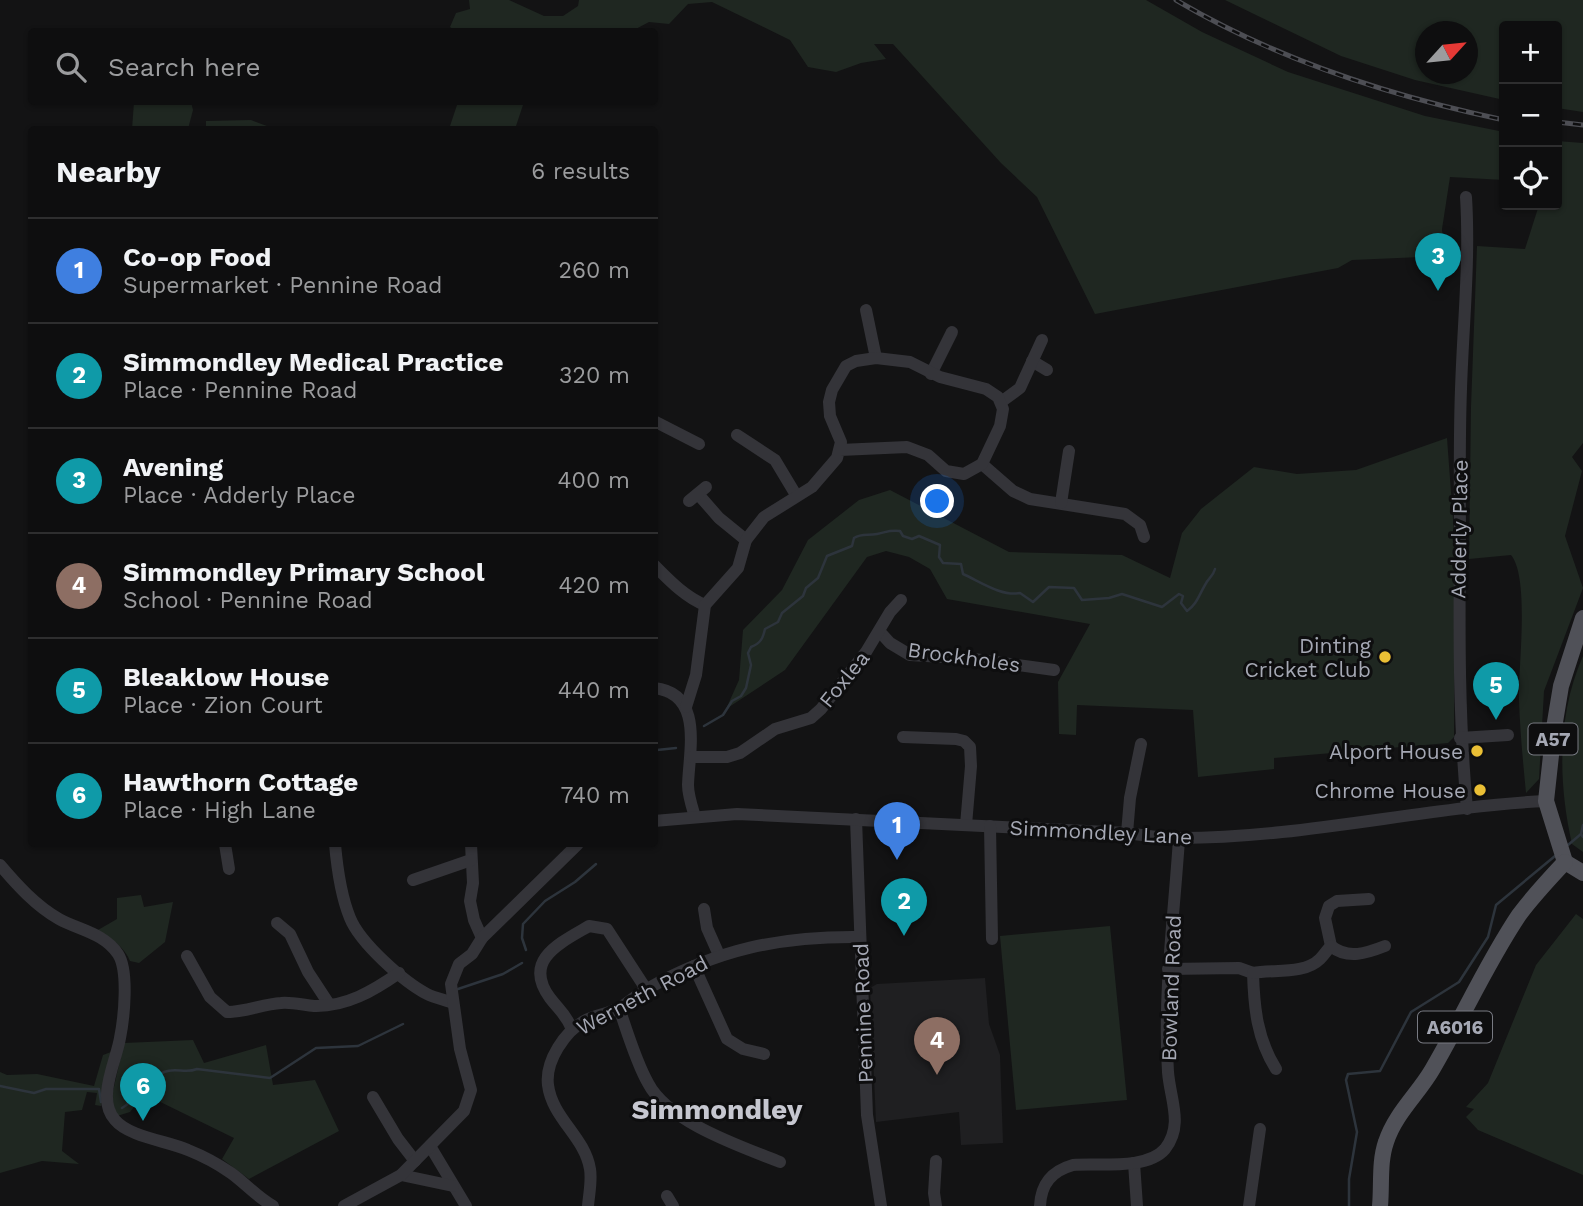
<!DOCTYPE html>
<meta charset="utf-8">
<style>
:root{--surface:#0e0e0f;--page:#171718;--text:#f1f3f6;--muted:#9b9c9e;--line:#2e2e2f;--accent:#eabf35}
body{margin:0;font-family:"Work Sans",sans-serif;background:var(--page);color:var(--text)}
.controls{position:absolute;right:21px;top:21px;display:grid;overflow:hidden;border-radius:7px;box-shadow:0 2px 5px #0004}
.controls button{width:63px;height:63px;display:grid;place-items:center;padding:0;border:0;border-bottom:2px solid var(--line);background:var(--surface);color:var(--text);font:35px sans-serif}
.compass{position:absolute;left:1415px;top:21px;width:63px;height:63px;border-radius:50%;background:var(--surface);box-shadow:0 2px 5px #0004;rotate:63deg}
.you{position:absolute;left:938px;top:502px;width:24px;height:24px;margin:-18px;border:5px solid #fff;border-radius:50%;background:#1a73e8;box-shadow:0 0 0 10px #1a73e833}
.badge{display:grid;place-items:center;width:46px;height:46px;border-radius:50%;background:var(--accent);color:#fff;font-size:23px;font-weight:700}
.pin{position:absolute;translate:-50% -58px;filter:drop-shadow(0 2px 4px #0008)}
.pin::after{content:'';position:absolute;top:37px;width:24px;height:21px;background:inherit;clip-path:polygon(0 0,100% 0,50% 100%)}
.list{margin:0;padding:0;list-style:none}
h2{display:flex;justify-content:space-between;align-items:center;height:91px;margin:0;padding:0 28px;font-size:30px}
h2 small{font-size:23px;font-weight:400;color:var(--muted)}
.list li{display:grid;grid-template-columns:46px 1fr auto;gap:21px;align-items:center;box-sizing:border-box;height:105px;padding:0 28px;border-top:2px solid var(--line)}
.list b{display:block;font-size:26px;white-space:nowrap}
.list p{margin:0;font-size:23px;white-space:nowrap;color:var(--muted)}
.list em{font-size:23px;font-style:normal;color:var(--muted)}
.icon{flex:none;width:38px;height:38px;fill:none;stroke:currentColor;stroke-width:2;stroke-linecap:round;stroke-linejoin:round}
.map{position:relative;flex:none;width:1583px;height:1206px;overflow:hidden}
.search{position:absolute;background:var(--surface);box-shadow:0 2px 5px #0004;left:28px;top:28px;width:630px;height:77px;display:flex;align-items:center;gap:18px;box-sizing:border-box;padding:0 24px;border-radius:7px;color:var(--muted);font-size:26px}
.panel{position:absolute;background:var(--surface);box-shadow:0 2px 5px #0004;left:28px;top:126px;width:630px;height:721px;border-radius:7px}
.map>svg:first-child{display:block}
.built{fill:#1f1f21}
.green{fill:#1f2721;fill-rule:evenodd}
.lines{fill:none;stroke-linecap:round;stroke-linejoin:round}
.stream{stroke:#2d343c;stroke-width:2.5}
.minor{stroke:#343439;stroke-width:12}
.major{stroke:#505158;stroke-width:16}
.rail-casing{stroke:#4d4e54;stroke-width:5}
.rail{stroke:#0e0e0f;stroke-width:2.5;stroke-dasharray:8;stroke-linecap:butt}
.poi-dot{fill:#eabf35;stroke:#0e0e0f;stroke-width:2.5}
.labels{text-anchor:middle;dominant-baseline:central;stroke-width:6;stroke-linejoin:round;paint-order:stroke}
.shield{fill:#0e0e0f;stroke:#787a82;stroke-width:2}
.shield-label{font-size:19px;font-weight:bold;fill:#a5a8b4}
.street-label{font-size:21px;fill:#a5a8b4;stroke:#0e0e0f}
.poi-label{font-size:21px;fill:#a5a8b4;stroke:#0e0e0f;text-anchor:end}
.district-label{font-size:28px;font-weight:bold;fill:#c6c7d0;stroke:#0e0e0f}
</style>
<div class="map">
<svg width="1583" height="1206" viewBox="0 0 1583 1206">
<rect width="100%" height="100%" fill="#131314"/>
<path class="built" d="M 985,978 L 989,1024 L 1000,1055 L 1003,1143 L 961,1145 L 959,1112 L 876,1122 L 870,988 L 877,984 Z"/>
<g class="green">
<path d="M 469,0 L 509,0 L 544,16 L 563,16 L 578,6 L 579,0 L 1146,0 L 1202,32 L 1288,72 L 1425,116 L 1504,132 L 1504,180 L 1450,177 L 1442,229 L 1444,256 L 1352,260 L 1338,268 L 1095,314 L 1037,197 L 1001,163 L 893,44 L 874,44 L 886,59 L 861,63 L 836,72 L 808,67 L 790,40 L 712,2 L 688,4 L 669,24 L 649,22 L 632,31 L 455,31 L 450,27 L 456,13 L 470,9 Z"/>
<path d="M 1225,0 L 1583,0 L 1583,112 L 1557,108 L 1557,26 L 1504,26 L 1504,100 L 1415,80 L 1341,56 ZM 1426,32 L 1468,32 L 1468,74 L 1426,74 Z"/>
<path d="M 134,102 L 191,102 L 193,110 L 188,129 L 132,129 Z"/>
<path d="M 458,102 L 524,102 L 515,129 L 449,129 Z"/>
<path d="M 251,120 L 275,129 L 209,130 L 206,127 L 206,121 Z"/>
<path d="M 1557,141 L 1583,143 L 1583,443 L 1572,457 L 1582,471 L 1565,536 L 1583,588 L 1544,691 L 1539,779 L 1526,793 C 1523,762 1520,731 1519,700 C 1518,668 1530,578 1511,555 L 1469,559 L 1471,407 L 1477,246 L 1525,249 L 1539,205 L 1557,205 Z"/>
<path d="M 1447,438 L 1455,546 L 1454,737 L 1448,743 L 1274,758 L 1274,769 L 1198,777 L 1193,710 L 1077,705 L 1076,735 L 1059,734 L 1058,682 L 1090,624 L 947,599 L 930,569 L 909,557 L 886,551 L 867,557 L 785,670 L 726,709 L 739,680 L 743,630 L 782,590 L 808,540 L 859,500 L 890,490 L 1009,552 L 1122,555 L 1170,578 L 1182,533 L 1201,509 L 1254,467 L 1297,474 L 1356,470 Z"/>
<path d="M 1583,656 L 1583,852 L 1572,844 C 1558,783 1557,714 1583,656 Z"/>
<path d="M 141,895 L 144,907 L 173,902 L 165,942 L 139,963 L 130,961 C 125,947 110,938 98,930 L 117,919 L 117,898 Z"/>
<path d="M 1576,914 L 1583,919 L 1583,1175 L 1478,1130 L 1466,1117 L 1474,1109 L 1466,1107 L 1488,1083 L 1536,965 Z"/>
<path d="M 1110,926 L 1127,1100 L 1016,1110 L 1000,936 Z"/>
<path d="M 193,1040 L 204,1063 L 266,1045 L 273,1085 L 315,1080 L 339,1131 L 249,1179 L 222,1159 L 234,1138 L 144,1094 L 130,1112 L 117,1116 L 111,1100 L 124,1043 Z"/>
<path d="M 111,1052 L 101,1106 L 95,1105 L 97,1093 L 87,1092 L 82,1110 L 65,1112 L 62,1151 L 79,1164 L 42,1161 L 0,1173 L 0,1072 L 7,1075 L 37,1074 L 94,1086 L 103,1055 Z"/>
</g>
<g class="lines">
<g class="stream">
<path d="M 704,726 L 723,715 L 732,701 L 741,696 L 746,688 L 751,665 L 748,653 L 751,647 C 761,643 763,638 765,629 L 778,622 L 782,613 L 803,596 L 806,588 L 818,578 L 827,556 L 852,546 L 854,538 C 862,533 868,536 877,534 C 888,532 887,530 900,531 L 903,536 L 912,539 L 919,536 L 940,545 L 939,557 L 943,563 L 961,564 L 963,574 C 979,581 1002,597 1020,593 L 1033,602 L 1049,587 L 1074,588 L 1082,600 L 1109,598 L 1122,594 L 1162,607 L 1179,594 L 1183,596 L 1181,603 L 1187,611 C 1197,604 1199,595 1205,585 C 1208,578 1213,577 1215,569"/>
<path d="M 654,753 L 657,750 L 676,748"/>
<path d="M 1583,825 L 1581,834 L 1583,837"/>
<path d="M 1568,845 L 1581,834"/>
<path d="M 526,950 L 522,938 L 523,924 L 545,901 L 575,882 L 596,864"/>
<path d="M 458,989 L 503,974 L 522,963"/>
<path d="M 0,1086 L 34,1093 L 46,1089 L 99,1089 L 101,1102"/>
<path d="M 122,1108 C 138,1099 148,1079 164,1072 C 176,1067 185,1074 197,1069 L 270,1078 L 316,1048 L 358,1046 L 403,1024"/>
<path d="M 1349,1206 L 1349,1179 L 1357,1132 L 1346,1080 L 1348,1074 L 1380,1071 L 1411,1012 L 1459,982 L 1488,937 L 1496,905 L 1555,856"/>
</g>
<g class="minor">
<path d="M 1466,197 C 1470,261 1463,325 1461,389 C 1459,442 1460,495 1460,548 C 1459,636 1459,722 1467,809"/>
<path d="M 866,310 L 876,358"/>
<path d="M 1032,361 L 1047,370"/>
<path d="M 931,374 L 952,332"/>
<path d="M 1001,402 L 1020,388 L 1042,340"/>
<path d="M 654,421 L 699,444"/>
<path d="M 737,435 L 775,460 L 796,495"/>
<path d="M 982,464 L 1013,491 L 1030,499 L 1125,514 L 1140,525 L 1144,537"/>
<path d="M 698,494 L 719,518 L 746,540"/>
<path d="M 689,501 L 706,487"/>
<path d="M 1061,503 L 1069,451"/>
<path d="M 654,565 C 669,580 685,597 705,605"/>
<path d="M 880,632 L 890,643 L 910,655 L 974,659 L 1054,670"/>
<path d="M 654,688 C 704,693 689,751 688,785 C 688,795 692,807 695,817"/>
<path d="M 686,707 L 696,675 L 705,605 L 738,568 L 746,540 L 764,517 L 812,487 L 837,458 L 841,442 L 830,416 L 829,402 L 832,390 L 846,366 L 856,361 L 876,358 L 910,362 L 940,377 L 986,389 L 998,397 L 1003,409 L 1000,426 L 982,464 L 964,474 L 946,471 L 928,455 L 907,447 L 840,450"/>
<path d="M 903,737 L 956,739 L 964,741 L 970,747 L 971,766 L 966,825"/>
<path d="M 1460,738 L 1508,735"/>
<path d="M 691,757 L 727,757 L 740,753 L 775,729 L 811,718 L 821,709 L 866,652 L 890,612 L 901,600"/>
<path d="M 856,819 L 867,1115 L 881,1206"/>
<path d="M 654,821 L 737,814 L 1127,833 C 1145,835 1163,839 1180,838 C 1303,838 1424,807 1546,801"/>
<path d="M 990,826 L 992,939"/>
<path d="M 1127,833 L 1130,798 L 1141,744"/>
<path d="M 225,844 L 229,869"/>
<path d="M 335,844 C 337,867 341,896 350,918 C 360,943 404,982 427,994 C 435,998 445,1000 453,1003"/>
<path d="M 471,844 L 473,883 L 470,901 L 474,920 L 482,938"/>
<path d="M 0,865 C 17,885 36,906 59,919 C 79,930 104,933 118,954 C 129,971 124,1018 120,1038 C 116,1062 96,1099 115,1120 C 129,1137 168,1141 188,1150 C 203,1156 218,1164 231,1173 C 245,1183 257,1197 273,1206"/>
<path d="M 413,880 L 471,860"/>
<path d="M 704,909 L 707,928 L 719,955"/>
<path d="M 277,923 L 290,934 L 308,972 L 329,1004"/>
<path d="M 1331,946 L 1325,918 L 1329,906 L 1337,901 L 1369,899"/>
<path d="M 187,956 L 210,997 L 227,1012 C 246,1012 263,1004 281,1003 C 292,1002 303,1005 314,1006 C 346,1007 373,991 399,973"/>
<path d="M 694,966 L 727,1039 L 743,1049 L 764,1054"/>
<path d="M 1168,969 L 1239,968 L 1253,973 C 1254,1007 1257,1039 1276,1069"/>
<path d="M 1253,973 C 1273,969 1304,975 1320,959 C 1324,955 1327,950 1331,946 C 1348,960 1367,953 1385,946"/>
<path d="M 619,1008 C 627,1031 636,1062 648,1083 C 668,1122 740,1146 780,1162"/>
<path d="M 572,1029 C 565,1013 560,1011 550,998 C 522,960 560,943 589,926 L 607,929 L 646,989"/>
<path d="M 373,1097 L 398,1139 L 415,1161"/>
<path d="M 430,1146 L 466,1206"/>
<path d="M 936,1161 L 934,1193 L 936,1206"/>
<path d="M 1134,1163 L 1137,1206"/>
<path d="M 401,1175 L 453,1186"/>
<path d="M 667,1196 L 673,1206"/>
<path d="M 344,1206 L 401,1175 L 464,1111 L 471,1090 L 460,1049 L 451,984 L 459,964 L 472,954 L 482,938 L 578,844"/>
<path d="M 588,1206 C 589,1194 592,1181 590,1169 C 585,1137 552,1118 548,1085 C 545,1061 565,1031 586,1020 C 597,1015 610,1013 621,1007 C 630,1001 638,994 647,989 C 718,949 780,936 860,937"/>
<path d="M 1040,1206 C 1041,1183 1052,1171 1073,1165 C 1099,1163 1147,1170 1165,1149 C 1184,1125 1170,1099 1168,1072 C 1163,994 1174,917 1179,839"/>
<path d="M 1249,1206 L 1260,1129"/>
</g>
<g class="major">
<path d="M 1565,862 L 1546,801 L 1554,728 L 1561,686 L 1583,618"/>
<path d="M 1565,862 L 1583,873"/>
<path d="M 1380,1206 C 1382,1185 1379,1162 1386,1142 C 1395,1114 1418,1094 1432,1070 C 1462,1019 1486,964 1519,915 C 1533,896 1549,879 1565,862"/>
</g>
<defs>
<g id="rail">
<path d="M 1176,0 C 1277,60 1390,96 1504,120"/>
<path d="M 1557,122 L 1583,125"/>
</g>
</defs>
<use href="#rail" class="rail-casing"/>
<use href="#rail" class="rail"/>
</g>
<g class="poi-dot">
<circle cx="1385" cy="657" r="7"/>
<circle cx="1477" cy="751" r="7"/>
<circle cx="1480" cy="790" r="7"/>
</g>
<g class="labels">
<g class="shield">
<rect x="1528.5" y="723.5" width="49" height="31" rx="5"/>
<rect x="1418" y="1011.5" width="74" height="31" rx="5"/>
</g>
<g class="shield-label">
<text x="1553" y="739">A57</text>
<text x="1455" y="1027">A6016</text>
</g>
<g class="street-label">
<text transform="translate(1459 529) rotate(-89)">Adderly Place</text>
<text transform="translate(964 657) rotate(8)">Brockholes</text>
<text transform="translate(844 679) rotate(-51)">Foxlea</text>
<text transform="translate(1101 832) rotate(3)">Simmondley Lane</text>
<text transform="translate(1171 988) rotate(-88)">Bowland Road</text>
<text transform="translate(642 995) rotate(-28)">Werneth Road</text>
<text transform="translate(863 1013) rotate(-92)">Pennine Road</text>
</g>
<g class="poi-label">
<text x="1371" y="645">Dinting<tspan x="1371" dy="24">Cricket Club</tspan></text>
<text x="1463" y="751">Alport House</text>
<text x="1466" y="790">Chrome House</text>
</g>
<g class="district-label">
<text x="717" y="1109">Simmondley</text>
</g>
</g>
</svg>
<div class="controls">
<button>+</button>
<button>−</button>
<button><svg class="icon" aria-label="locate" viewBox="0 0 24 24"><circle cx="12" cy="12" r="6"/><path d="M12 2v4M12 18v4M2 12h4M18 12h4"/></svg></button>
</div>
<svg class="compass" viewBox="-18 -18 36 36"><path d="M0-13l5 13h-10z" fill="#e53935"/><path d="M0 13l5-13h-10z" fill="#9b9c9e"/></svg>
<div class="you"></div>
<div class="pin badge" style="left:897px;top:860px;background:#3f7fe0">1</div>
<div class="pin badge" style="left:904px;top:936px;background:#0f9aa8">2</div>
<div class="pin badge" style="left:1438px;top:291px;background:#0f9aa8">3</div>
<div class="pin badge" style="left:937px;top:1075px;background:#8d6e63">4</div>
<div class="pin badge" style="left:1496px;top:720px;background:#0f9aa8">5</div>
<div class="pin badge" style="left:143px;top:1121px;background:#0f9aa8">6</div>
<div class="search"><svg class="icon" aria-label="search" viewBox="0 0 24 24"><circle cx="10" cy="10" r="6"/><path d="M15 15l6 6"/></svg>Search here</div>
<section class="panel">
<h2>Nearby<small>6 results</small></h2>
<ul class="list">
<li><span class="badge" style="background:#3f7fe0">1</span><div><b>Co-op Food</b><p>Supermarket · Pennine Road</p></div><em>260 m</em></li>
<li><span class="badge" style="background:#0f9aa8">2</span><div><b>Simmondley Medical Practice</b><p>Place · Pennine Road</p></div><em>320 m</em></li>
<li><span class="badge" style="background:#0f9aa8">3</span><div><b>Avening</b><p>Place · Adderly Place</p></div><em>400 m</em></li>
<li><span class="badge" style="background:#8d6e63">4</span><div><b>Simmondley Primary School</b><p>School · Pennine Road</p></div><em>420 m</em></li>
<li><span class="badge" style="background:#0f9aa8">5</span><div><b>Bleaklow House</b><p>Place · Zion Court</p></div><em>440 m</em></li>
<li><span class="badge" style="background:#0f9aa8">6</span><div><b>Hawthorn Cottage</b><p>Place · High Lane</p></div><em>740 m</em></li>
</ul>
</section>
</div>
